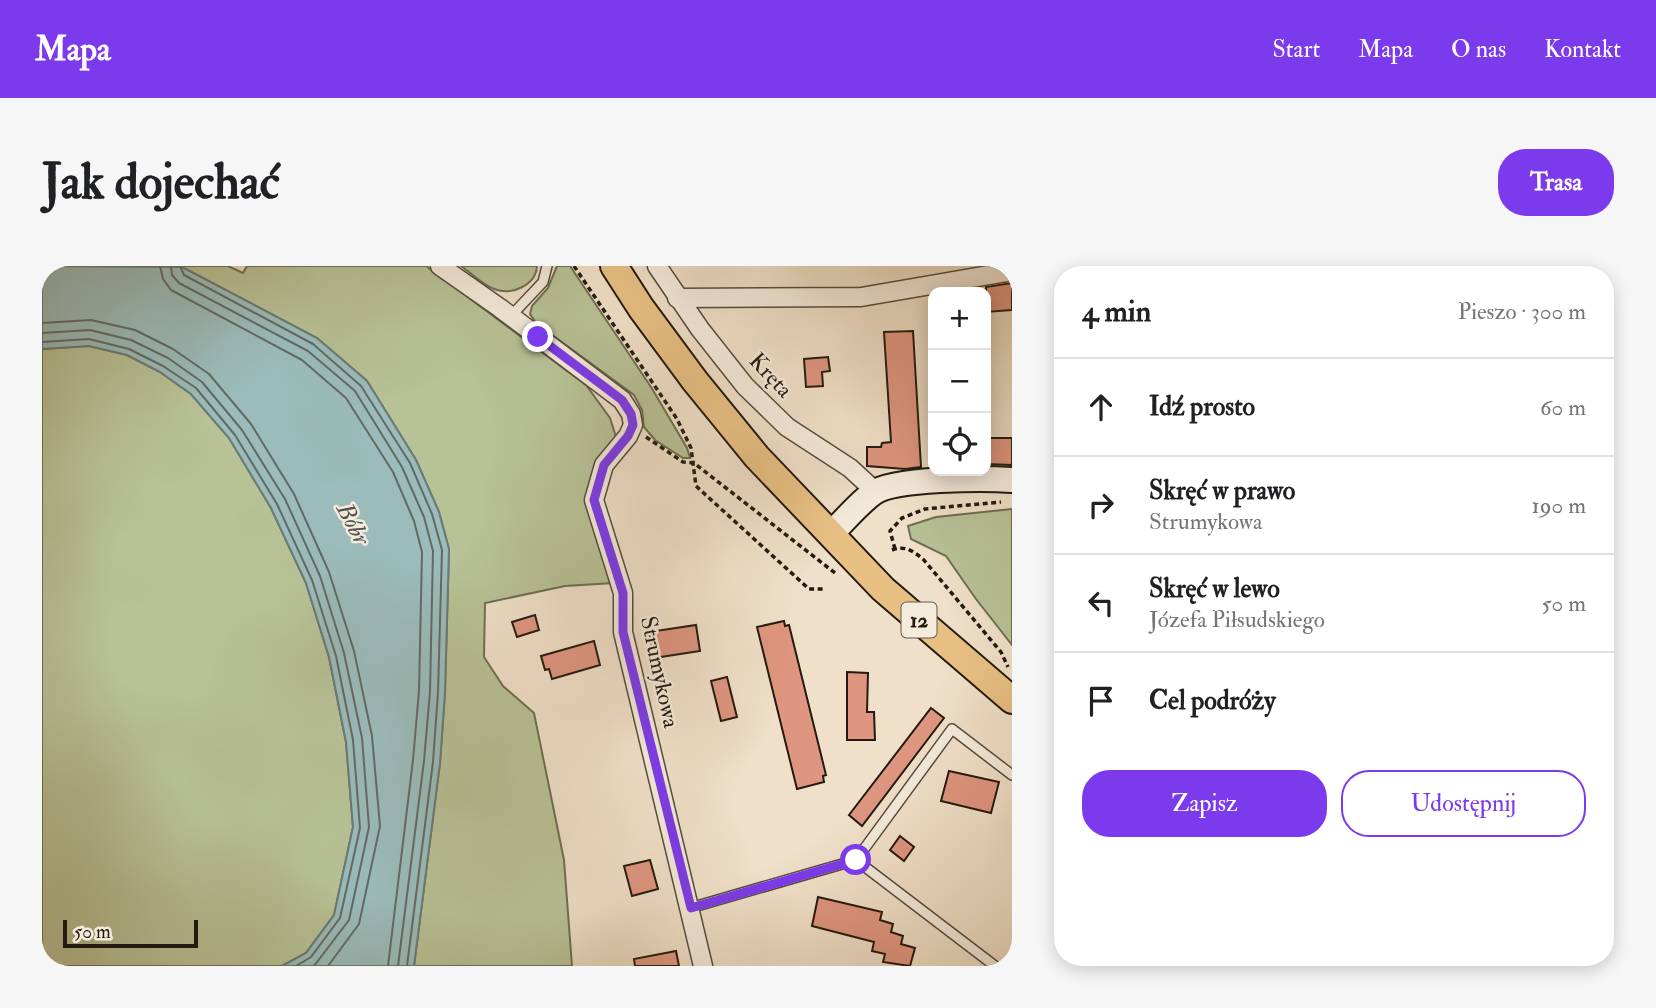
<!DOCTYPE html>
<html lang="pl">
<meta charset="utf-8">
<style>
:root{--surface:#fff;--page:#f6f6f6;--text:#202124;--muted:#757577;--line:#e0e0e0;--accent:#7c3aed}
body{margin:0;font-family:"IM FELL Double Pica",serif;background:var(--page);color:var(--text)}
.controls{position:absolute;right:21px;top:21px;display:grid;overflow:hidden;border-radius:14px;box-shadow:0 4px 18px #0003}
.controls button{width:63px;height:63px;display:grid;place-items:center;padding:0;border:0;border-bottom:2px solid var(--line);background:var(--surface);color:var(--text);font:35px sans-serif}
.scale{position:absolute;left:21px;bottom:18px;width:135px;box-sizing:border-box;padding-left:7px;border:4px solid #241a11;border-top:0;font-size:19px;line-height:24px;white-space:nowrap;color:#241a11;-webkit-text-stroke:5px #f5ebdc;paint-order:stroke}
.stop{position:absolute;width:21px;height:21px;margin:-16px;border:5px solid #7c3aed;border-radius:50%;background:#fff}
.stop.end{background:#7c3aed;border-color:#fff;box-shadow:0 2px 7px #0008}
.list{margin:0;padding:0;list-style:none}
h2{display:flex;justify-content:space-between;align-items:center;height:91px;margin:0;padding:0 28px;font-size:30px}
h2 small{font-size:23px;font-weight:400;color:var(--muted)}
.list li{display:grid;grid-template-columns:46px 1fr auto;gap:21px;align-items:center;box-sizing:border-box;height:98px;padding:0 28px;border-top:2px solid var(--line)}
.list b{display:block;font-size:26px;white-space:nowrap}
.list p{margin:0;font-size:23px;white-space:nowrap;color:var(--muted)}
.list em{font-size:23px;font-style:normal;color:var(--muted)}
.actions{display:flex;gap:14px;padding:21px 28px}
.actions a{flex:1;padding:16px 0;border:2px solid var(--accent);border-radius:28px;text-align:center;font-size:24px;color:var(--accent)}
.actions .main{background:var(--accent);color:#fff}
.icon{flex:none;width:38px;height:38px;fill:none;stroke:currentColor;stroke-width:2;stroke-linecap:round;stroke-linejoin:round}
.map{position:relative;flex:none;width:970px;height:700px;overflow:hidden;border-radius:28px}
header{display:flex;align-items:center;gap:42px;box-sizing:border-box;height:98px;padding:0 35px;background:var(--accent);color:#fff}
header strong{font-size:33px}
nav{display:flex;gap:38px;margin-inline-start:auto;font-size:24px}
.intro{display:flex;align-items:center;justify-content:space-between;box-sizing:border-box;height:168px;padding:0 42px}
h1{margin:0;font-size:49px}
.button{padding:18px 32px;border-radius:28px;background:var(--accent);color:#fff;font-size:24px;font-weight:700}
main{display:flex;gap:42px;padding:0 42px}
aside{flex:1;background:var(--surface);border-radius:28px;box-shadow:0 4px 18px #0003}
.map>svg:first-child{display:block}
.green{fill:#b8c297;stroke:#6e6e54;stroke-width:2}
.water{fill:#9bbcbb;stroke:#6b7b77;stroke-width:2}
.lines{fill:none;stroke-linecap:round;stroke-linejoin:round}
.shore{stroke:#606b66;stroke-width:2}
.building{fill:#df9680;stroke:#241a11;stroke-width:2}
.lane-casing{stroke:#574c3f;stroke-width:12}
.street-casing{stroke:#574c3f;stroke-width:21}
.secondary-casing{stroke:#241a11;stroke-width:28}
.primary-casing{stroke:#241a11;stroke-width:30}
.path{stroke:#241a11;stroke-width:3.5;stroke-dasharray:5 3.5;stroke-linecap:butt}
.lane{stroke:#f5ebdc;stroke-width:9}
.street{stroke:#f5ebdc;stroke-width:18}
.secondary{stroke:#f5ebdc;stroke-width:24}
.primary{stroke:#e8c084;stroke-width:26}
.route{stroke:#7c3aed;stroke-width:9}
.labels{text-anchor:middle;dominant-baseline:central;stroke-width:5;stroke-linejoin:round;paint-order:stroke}
.shield{fill:#f5ebdc;stroke:#63594e;stroke-width:2}
.shield-label{font-size:21px;font-weight:bold;fill:#241a11}
.street-label{font-size:23px;fill:#241a11;stroke:#f5ebdc}
.water-label{font-size:24px;font-style:italic;fill:#4e534c;stroke:#f5ebdc}
</style>
<header>
<strong>Mapa</strong>
<nav><a>Start</a><a>Mapa</a><a>O nas</a><a>Kontakt</a></nav>
</header>
<div class="intro"><h1>Jak dojechać</h1><a class="button">Trasa</a></div>
<main>
<div class="map">
<svg width="970" height="700" viewBox="0 0 970 700">
<rect width="100%" height="100%" fill="#f0e0c9"/>
<filter id="stains"><feTurbulence type="fractalNoise" baseFrequency=".00286" numOctaves="4"/><feColorMatrix values="0 0 0 0 .2 0 0 0 0 .09 0 0 0 0 .02 0 0 0 .5 -.17"/></filter>
<radialGradient id="worn" r=".72"><stop offset=".6" stop-color="#630" stop-opacity="0"/><stop offset="1" stop-color="#630" stop-opacity=".3"/></radialGradient>
<g class="green">
<path d="M 138,0 L 186,0 L 201,7 L 205,0 L 384,0 L 544,119 L 568,152 L 575,174 C 565,189 552,204 547,221 C 541,239 564,297 571,317 L 523,320 L 443,337 L 442,391 L 461,420 L 492,447 L 522,594 L 530,700 L 372,700 L 398,497 L 403,426 L 407,283 L 397,246 L 374,194 L 325,115 L 275,72 Z"/>
<path d="M 419,0 L 495,0 C 494,19 470,30 452,23 C 441,19 429,7 419,0 Z"/>
<path d="M 515,0 L 528,0 L 609,121 L 645,182 L 648,192 L 641,192 L 613,174 L 602,161 L 600,144 L 592,129 L 494,57 L 488,48 L 490,40 L 506,22 Z"/>
<path d="M 47,80 L 85,89 L 118,106 L 149,128 L 187,172 L 229,242 L 264,317 L 287,391 L 304,476 L 311,561 L 292,649 L 264,687 L 240,700 L 0,700 L 0,83 Z"/>
<path d="M 970,243 L 970,379 L 934,333 L 904,290 L 869,273 L 866,260 L 894,251 Z"/>
</g>
<path class="water" d="M 0,0 L 140,1 L 275,72 L 325,115 L 374,194 L 397,246 L 407,283 L 403,426 L 398,497 L 372,700 L 240,700 L 264,687 L 292,649 L 311,561 L 304,476 L 287,391 L 264,317 L 229,242 L 187,172 L 149,128 L 118,106 L 85,89 L 47,80 L 0,83 Z"/>
<g class="lines">
<g class="shore">
<path d="M 118,0 L 121,13 L 129,24 L 260,94 L 304,132 L 351,206 L 372,255 L 380,286 L 377,425 L 371,494 L 346,700"/>
<path d="M 129,0 L 130,9 L 137,17 L 266,85 L 313,125 L 360,201 L 382,251 L 391,285 L 388,426 L 382,495 L 356,700"/>
<path d="M 138,0 L 142,9 L 271,78 L 319,120 L 368,197 L 390,248 L 400,284 L 396,426 L 391,496 L 365,700"/>
<path d="M 0,57 L 49,54 L 93,64 L 131,83 L 167,108 L 209,158 L 252,228 L 287,306 L 312,385 L 330,470 L 338,560 L 317,658 L 286,700"/>
<path d="M 0,67 L 48,64 L 89,74 L 126,92 L 160,116 L 200,164 L 243,233 L 278,310 L 302,387 L 320,472 L 327,561 L 307,654 L 272,700"/>
<path d="M 0,76 L 47,73 L 87,83 L 121,100 L 154,122 L 193,169 L 235,238 L 270,314 L 294,390 L 311,474 L 318,562 L 298,652 L 269,691 L 254,700"/>
</g>
</g>
<g class="building">
<path d="M 970,17 L 970,44 L 944,46 L 944,21 Z"/>
<path d="M 871,65 L 879,201 L 863,203 L 825,200 L 825,181 L 839,181 L 840,177 L 849,176 L 842,66 Z"/>
<path d="M 786,91 L 788,105 L 780,106 L 781,120 L 764,121 L 762,93 Z"/>
<path d="M 944,172 L 970,172 L 970,199 L 944,198 Z"/>
<path d="M 493,349 L 497,364 L 475,371 L 470,356 Z"/>
<path d="M 742,355 L 743,360 L 747,359 L 784,509 L 781,510 L 782,516 L 755,523 L 715,361 Z"/>
<path d="M 654,359 L 658,385 L 612,392 L 607,366 Z"/>
<path d="M 552,375 L 558,399 L 510,413 L 507,403 L 503,404 L 499,390 Z"/>
<path d="M 805,406 L 826,407 L 825,446 L 832,446 L 833,474 L 805,474 Z"/>
<path d="M 685,411 L 695,451 L 679,455 L 669,415 Z"/>
<path d="M 889,442 L 902,452 L 820,560 L 807,549 Z"/>
<path d="M 907,505 L 957,516 L 949,547 L 899,535 Z"/>
<path d="M 858,570 L 872,581 L 862,595 L 848,584 Z"/>
<path d="M 608,594 L 616,623 L 590,630 L 582,600 Z"/>
<path d="M 776,631 L 840,646 L 838,654 L 851,658 L 849,666 L 861,670 L 859,678 L 873,682 L 868,700 L 841,696 L 843,688 L 830,685 L 832,676 L 770,660 Z"/>
<path d="M 634,685 L 637,700 L 593,700 L 592,693 Z"/>
</g>
<g class="lines">
<defs>
<g id="lane">
<path d="M 469,50 L 501,16 L 505,0"/>
<path d="M 814,594 L 910,463 L 970,509"/>
<path d="M 648,642 L 814,594 L 953,700"/>
</g>
<g id="street">
<path d="M 398,0 L 458,42 L 580,134 L 589,148 L 591,159 L 586,170 L 562,199 L 552,234 L 581,327 L 581,366 L 661,700"/>
<path d="M 615,0 L 658,63 L 703,120 L 745,161 L 808,202 L 833,225"/>
<path d="M 635,32 L 819,31 L 970,5"/>
</g>
<path id="secondary" d="M 789,268 C 802,255 816,238 831,227 C 852,212 943,212 970,214"/>
<path id="primary" d="M 572,0 L 599,42 L 653,115 L 715,191 L 841,323 L 970,434"/>
</defs>
<use href="#lane" class="lane-casing"/>
<use href="#street" class="street-casing"/>
<use href="#secondary" class="secondary-casing"/>
<use href="#primary" class="primary-casing"/>
<g class="path">
<path d="M 532,0 L 635,153 L 649,182 L 654,220 L 767,323 L 784,323"/>
<path d="M 604,171 L 641,196 L 652,197 L 793,307"/>
<path d="M 853,283 L 848,265 L 860,252 L 883,243 L 959,236"/>
<path d="M 850,284 C 863,279 871,285 881,293 L 959,386 L 966,401"/>
</g>
<use href="#lane" class="lane"/>
<use href="#street" class="street"/>
<use href="#secondary" class="secondary"/>
<use href="#primary" class="primary"/>
</g>
<g class="lines">
<path class="route" d="M 496,71 L 580,134 L 589,148 L 591,159 L 586,170 L 562,199 L 552,234 L 581,327 L 581,366 L 649,642 L 814,594"/>
</g>
<g class="labels">
<rect class="shield" x="859.5" y="336.5" width="35" height="35" rx="5"/>
<g class="shield-label">
<text x="877" y="354">12</text>
</g>
<g class="street-label">
<text transform="translate(729 109) rotate(47)">Kręta</text>
<text transform="translate(618 406) rotate(78)">Strumykowa</text>
</g>
<g class="water-label">
<text transform="translate(311 258) rotate(62)">Bóbr</text>
</g>
</g>
<rect width="100%" height="100%" filter="url(#stains)"/>
<rect width="100%" height="100%" fill="url(#worn)"/>
</svg>
<div class="controls">
<button>+</button>
<button>−</button>
<button><svg class="icon" aria-label="locate" viewBox="0 0 24 24"><circle cx="12" cy="12" r="6"/><path d="M12 2v4M12 18v4M2 12h4M18 12h4"/></svg></button>
</div>
<div class="scale">50 m</div>
<div class="stop" style="left:814px;top:594px"></div>
<div class="stop end" style="left:496px;top:71px"></div>
</div>
<aside>
<h2>4 min<small>Pieszo · 300 m</small></h2>
<ul class="list">
<li><svg class="icon" aria-label="ahead" viewBox="0 0 24 24"><path d="M12 20V5M6 11l6-6 6 6"/></svg><div><b>Idź prosto</b></div><em>60 m</em></li>
<li><svg class="icon" aria-label="right" viewBox="0 0 24 24"><path d="M7 20v-9h11M14 6l5 5-5 5"/></svg><div><b>Skręć w prawo</b><p>Strumykowa</p></div><em>190 m</em></li>
<li><svg class="icon" aria-label="left" viewBox="0 0 24 24"><path d="M17 20v-9H6M10 6l-5 5 5 5"/></svg><div><b>Skręć w lewo</b><p>Józefa Piłsudskiego</p></div><em>50 m</em></li>
<li><svg class="icon" aria-label="arrive" viewBox="0 0 24 24"><path d="M6 21V4h12l-3 4 3 4H6"/></svg><div><b>Cel podróży</b></div></li>
</ul>
<div class="actions"><a class="main">Zapisz</a><a>Udostępnij</a></div>
</aside>
</main>
